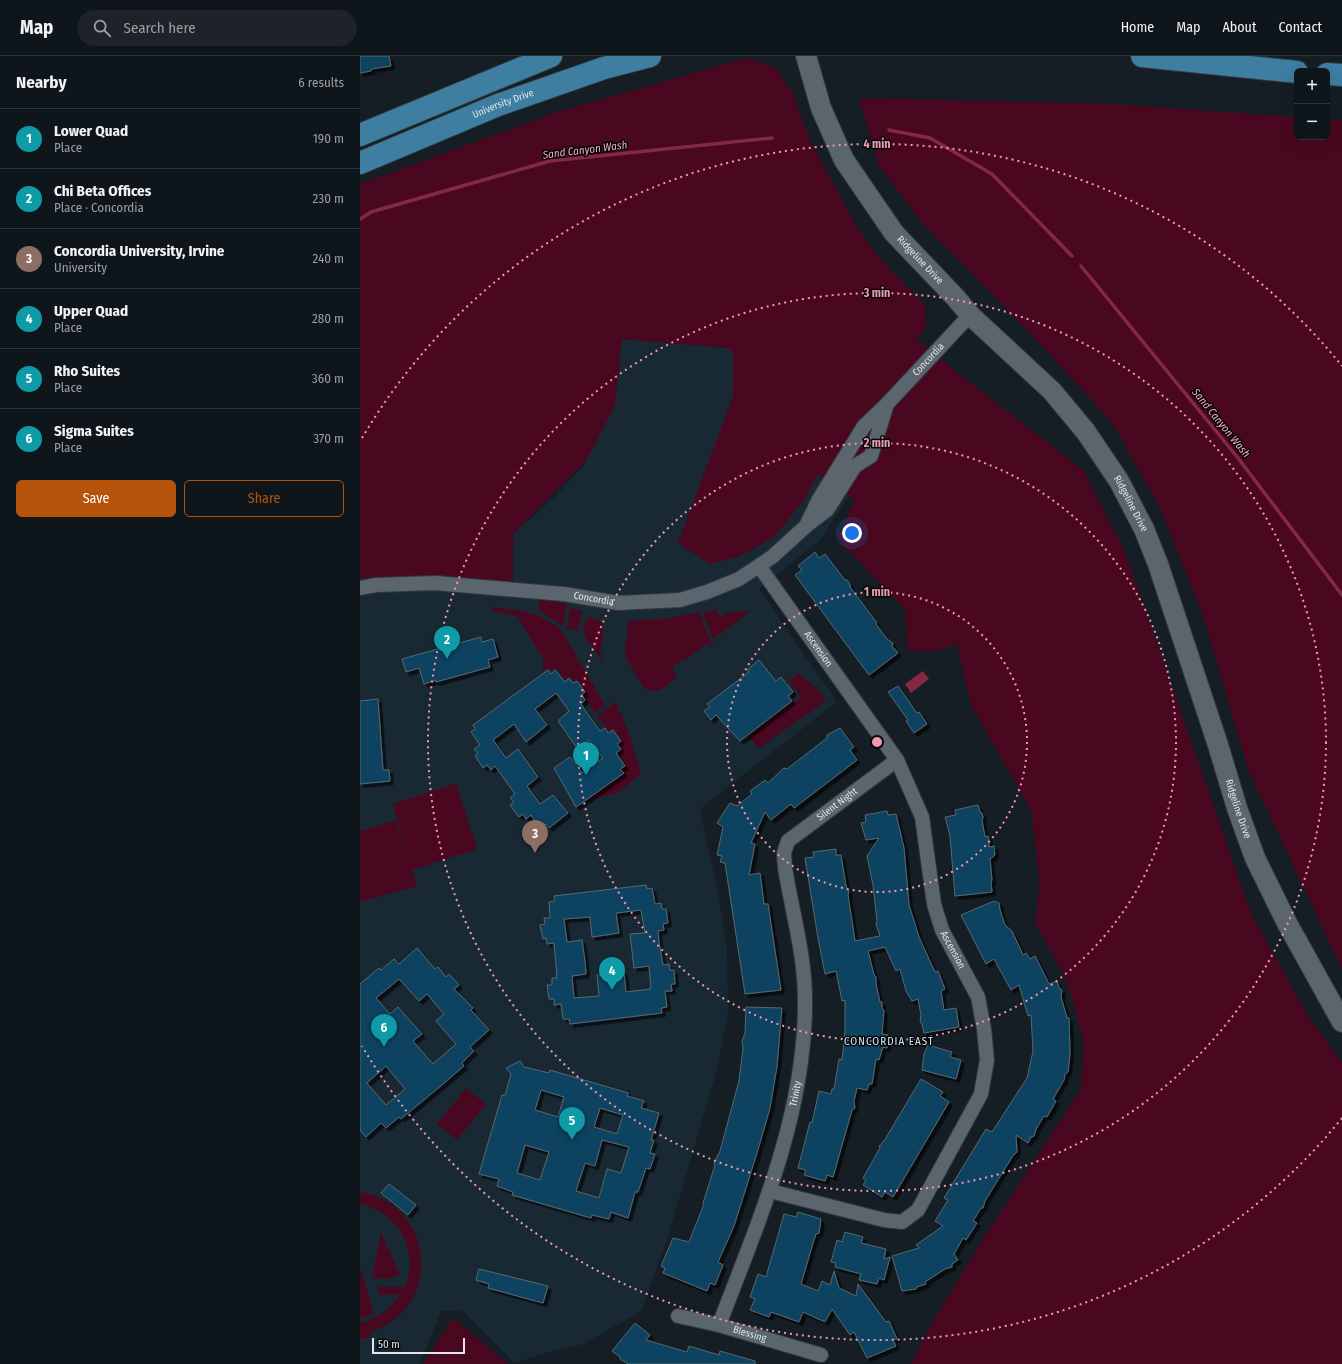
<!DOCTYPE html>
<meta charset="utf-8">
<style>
:root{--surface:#0f161b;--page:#1d2328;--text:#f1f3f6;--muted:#9b9fa3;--line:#2f353a;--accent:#b45309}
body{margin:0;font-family:"Fira Sans Condensed",sans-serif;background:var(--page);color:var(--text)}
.controls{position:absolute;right:12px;top:12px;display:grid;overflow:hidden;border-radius:6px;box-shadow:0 4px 16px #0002}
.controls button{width:36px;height:36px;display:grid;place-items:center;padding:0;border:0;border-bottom:1px solid var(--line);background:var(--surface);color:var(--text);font:20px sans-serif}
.scale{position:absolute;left:12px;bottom:10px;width:93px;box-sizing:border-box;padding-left:4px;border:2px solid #dfe5ea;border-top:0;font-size:11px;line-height:14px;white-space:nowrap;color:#dfe5ea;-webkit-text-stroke:3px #04070a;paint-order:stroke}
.you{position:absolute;left:492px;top:477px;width:14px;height:14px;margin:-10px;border:3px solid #fff;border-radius:50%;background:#1a73e8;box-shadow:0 0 0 6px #1a73e833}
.badge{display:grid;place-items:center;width:26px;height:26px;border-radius:50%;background:var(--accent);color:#fff;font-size:13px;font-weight:700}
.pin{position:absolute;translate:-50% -33px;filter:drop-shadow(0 1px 2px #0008)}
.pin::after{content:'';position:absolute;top:21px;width:14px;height:12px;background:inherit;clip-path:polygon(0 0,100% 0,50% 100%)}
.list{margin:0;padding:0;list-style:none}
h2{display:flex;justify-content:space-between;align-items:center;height:52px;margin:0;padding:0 16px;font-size:17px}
h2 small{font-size:13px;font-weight:400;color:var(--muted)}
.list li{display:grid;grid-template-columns:26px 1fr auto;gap:12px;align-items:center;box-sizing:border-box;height:60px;padding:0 16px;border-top:1px solid var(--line)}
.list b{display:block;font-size:15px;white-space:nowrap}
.list p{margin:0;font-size:13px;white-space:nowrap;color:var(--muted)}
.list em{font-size:13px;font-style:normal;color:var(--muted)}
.actions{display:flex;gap:8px;padding:12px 16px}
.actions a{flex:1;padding:9px 0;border:1px solid var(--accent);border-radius:6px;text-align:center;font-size:14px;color:var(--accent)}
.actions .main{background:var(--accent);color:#fff}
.icon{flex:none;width:22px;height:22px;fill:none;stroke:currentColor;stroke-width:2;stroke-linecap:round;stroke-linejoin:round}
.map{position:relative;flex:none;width:982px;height:1308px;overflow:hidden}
header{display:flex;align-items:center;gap:24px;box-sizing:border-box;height:56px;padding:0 20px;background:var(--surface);border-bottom:1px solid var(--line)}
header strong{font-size:19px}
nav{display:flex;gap:22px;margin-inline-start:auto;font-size:14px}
.search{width:280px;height:36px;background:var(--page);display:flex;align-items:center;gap:10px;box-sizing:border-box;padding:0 14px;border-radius:22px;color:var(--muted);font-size:15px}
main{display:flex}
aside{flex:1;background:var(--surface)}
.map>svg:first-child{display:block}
.built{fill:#192934}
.green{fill:#4a0820}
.water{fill:#832944}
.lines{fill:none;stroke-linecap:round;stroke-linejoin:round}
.stream{stroke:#832944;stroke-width:3.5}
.building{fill:#084360;stroke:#5b676f;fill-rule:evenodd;filter:url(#shadow)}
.street-casing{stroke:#33393e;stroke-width:16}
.secondary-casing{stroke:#33393e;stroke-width:22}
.primary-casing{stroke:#33393e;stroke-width:24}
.street{stroke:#5a656d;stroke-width:14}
.secondary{stroke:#5a656d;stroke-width:20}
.primary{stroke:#3d7ea1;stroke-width:22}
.ring{fill:none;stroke:#f29aad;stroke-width:2;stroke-dasharray:2 4}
.labels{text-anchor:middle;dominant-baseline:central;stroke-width:3;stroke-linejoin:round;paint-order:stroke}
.street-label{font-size:10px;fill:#dfe5ea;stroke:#04070a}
.water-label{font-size:11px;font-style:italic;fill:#f9abbb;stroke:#04070a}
.neighbourhood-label{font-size:11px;letter-spacing:1px;fill:#dfe5ea;stroke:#04070a}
.centre{fill:#f29aad;stroke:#04070a;stroke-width:2}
.ring-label{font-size:12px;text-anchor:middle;font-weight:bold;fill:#f29aad;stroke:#04070a;stroke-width:3;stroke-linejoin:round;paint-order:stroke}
</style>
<header>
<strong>Map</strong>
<div class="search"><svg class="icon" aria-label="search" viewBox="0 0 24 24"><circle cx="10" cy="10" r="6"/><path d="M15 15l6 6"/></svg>Search here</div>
<nav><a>Home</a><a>Map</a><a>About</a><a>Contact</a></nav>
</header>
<main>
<aside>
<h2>Nearby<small>6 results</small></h2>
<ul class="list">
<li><span class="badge" style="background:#0f9aa8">1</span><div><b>Lower Quad</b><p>Place</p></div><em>190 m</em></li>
<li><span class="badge" style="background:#0f9aa8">2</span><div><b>Chi Beta Offices</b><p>Place · Concordia</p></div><em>230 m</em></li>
<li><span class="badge" style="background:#8d6e63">3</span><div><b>Concordia University, Irvine</b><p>University</p></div><em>240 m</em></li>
<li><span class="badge" style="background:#0f9aa8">4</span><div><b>Upper Quad</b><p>Place</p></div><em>280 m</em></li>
<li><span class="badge" style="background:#0f9aa8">5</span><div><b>Rho Suites</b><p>Place</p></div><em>360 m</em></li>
<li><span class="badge" style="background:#0f9aa8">6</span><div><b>Sigma Suites</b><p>Place</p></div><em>370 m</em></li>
</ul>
<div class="actions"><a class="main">Save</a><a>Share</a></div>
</aside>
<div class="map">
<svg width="982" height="1308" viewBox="0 0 982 1308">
<defs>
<filter id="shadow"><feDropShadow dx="3.5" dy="3.5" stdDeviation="0" flood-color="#0009"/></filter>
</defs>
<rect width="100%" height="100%" fill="#141e24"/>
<path class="built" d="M 262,283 L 368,292 L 484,367 L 491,437 L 461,483 L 399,533 L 477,646 L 343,750 L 341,759 L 358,835 L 367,894 L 368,956 L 358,1010 L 306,1187 L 281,1255 L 224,1288 L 202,1292 L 154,1307 L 102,1254 L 81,1255 L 60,1308 L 0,1308 L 0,522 L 80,519 L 153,526 L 153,478 L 195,441 L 224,409 L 254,349 Z"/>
<g class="green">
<path d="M 387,2 L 416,12 L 433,38 L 451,86 L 496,170 L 522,205 L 565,249 L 566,272 L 556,284 L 724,415 L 765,496 L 891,857 L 950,963 L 982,1006 L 982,1308 L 551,1308 L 572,1267 L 623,1183 L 721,1033 L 724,984 L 706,923 L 675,867 L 680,828 L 671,754 L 611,649 L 597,588 L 576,595 L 548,595 L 545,553 L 477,483 L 495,444 L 458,418 L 443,445 L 415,480 L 379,501 L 350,508 L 318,487 L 373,341 L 373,296 L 367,292 L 262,283 L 255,349 L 227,403 L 153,478 L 153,526 L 80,519 L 0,522 L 0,128 L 197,56 Z"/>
<path d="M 499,42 L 752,48 L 937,61 L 937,81 L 967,81 L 967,63 L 982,65 L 982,913 L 888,713 L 843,559 L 800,452 L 752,366 L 669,276 L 565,170 L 519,110 Z"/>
<path d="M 180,543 L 207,548 L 203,570 L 180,555 L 178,553 Z"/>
<path d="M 129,551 L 158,554 L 177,559 L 200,572 L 245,649 L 235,657 L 222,639 L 225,636 L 216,624 L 214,626 L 209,621 L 205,624 L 196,612 L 191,615 L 188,613 L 182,613 L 184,605 L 157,560 L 132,555 Z"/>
<path d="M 210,552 L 222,555 L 218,575 L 207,572 Z"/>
<path d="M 356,553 L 358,558 L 362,560 L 366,557 L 391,555 L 353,583 L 342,555 L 345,557 Z"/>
<path d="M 339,556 L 354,593 L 353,593 L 347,587 L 325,604 L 324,602 L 312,612 L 317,622 L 299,635 L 289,635 L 284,632 L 266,602 L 265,596 L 268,565 L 305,563 Z"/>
<path d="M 229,561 L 243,566 L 243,585 L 240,595 L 244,608 C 239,596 212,575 229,561 Z"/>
<path d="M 439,617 L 458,634 L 466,645 L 399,692 L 388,680 L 430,647 L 431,649 L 441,641 L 429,624 Z"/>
<path d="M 256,646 L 270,680 L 281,719 L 256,737 L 230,744 L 229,742 L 264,717 L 261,714 L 266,709 L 256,697 L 262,693 L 257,688 L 261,685 L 253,673 L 248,675 L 237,660 Z"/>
<path d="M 96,727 L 117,793 L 52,814 L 57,830 L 0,846 L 0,775 L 36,764 L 46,795 L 33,748 Z"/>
<path d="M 106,1032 L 126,1048 L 97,1084 L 77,1068 Z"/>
<path d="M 0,1136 C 76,1148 84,1253 10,1276 L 11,1280 L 0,1284 L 0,1267 C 18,1262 30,1254 40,1239 L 18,1239 L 18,1231 L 45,1231 C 60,1195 38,1156 0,1148 Z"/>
<path d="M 21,1176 L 40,1219 L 26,1223 L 12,1222 Z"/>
<path d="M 0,1210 L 14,1258 L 0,1262 Z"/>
<path d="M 93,1262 L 148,1308 L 63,1308 Z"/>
</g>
<path class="water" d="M 563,615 L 569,623 L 551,637 L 545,628 Z"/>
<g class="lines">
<g class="stream">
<path d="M 529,74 L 570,82 L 632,118 L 712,200"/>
<path d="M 0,163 L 11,156 L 190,105 L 412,82"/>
<path d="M 721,210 L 878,402 L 982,539"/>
</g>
</g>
<g class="building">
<path d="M 0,0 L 29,0 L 31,10 L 11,13 L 11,15 L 0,17 Z"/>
<path d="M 455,496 L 459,502 L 465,498 L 485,524 L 487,524 L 490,528 L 490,531 L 517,567 L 516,568 L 527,583 L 533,587 L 532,590 L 538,597 L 509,619 L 435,519 L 442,514 L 438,510 Z"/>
<path d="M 121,581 L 122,586 L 133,583 L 138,601 L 128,604 L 130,611 L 76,626 L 76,624 L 64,628 L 59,612 L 46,616 L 42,603 Z"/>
<path d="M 399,604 L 416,625 L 421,621 L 433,636 L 428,640 L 432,645 L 380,685 L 356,659 L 351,664 L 344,655 L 350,651 L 347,648 L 389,616 L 387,614 Z"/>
<path d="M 188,614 L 191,618 L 195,614 L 205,626 L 209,622 L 213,627 L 217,625 L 225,636 L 222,639 L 225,644 L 221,648 L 227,657 L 240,675 L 245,672 L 248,677 L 253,674 L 261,685 L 257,688 L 261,693 L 256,697 L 265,710 L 260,713 L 264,717 L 216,751 L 194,712 L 210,701 L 222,717 L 243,702 L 229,684 L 217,692 L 198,665 L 209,655 L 196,637 L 175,653 L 187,669 L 166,686 L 154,668 L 133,684 L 146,702 L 158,693 L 178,721 L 167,730 L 180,748 L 193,739 L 208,757 L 189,772 L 186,768 L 180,772 L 171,759 L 166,763 L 163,758 L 159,761 L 150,749 L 154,746 L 150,742 L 155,738 L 135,710 L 131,714 L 127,709 L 123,712 L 115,700 L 118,698 L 114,693 L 120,689 L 111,676 L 115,673 L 113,669 Z"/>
<path d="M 538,630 L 557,657 L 559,656 L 567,668 L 554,677 L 546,665 L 548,664 L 528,636 Z"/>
<path d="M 18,643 L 23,714 L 29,714 L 30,725 L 0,728 L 0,645 Z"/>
<path d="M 480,672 L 494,691 L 490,694 L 497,704 L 434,752 L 431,748 L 411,764 L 405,756 L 391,787 L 395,788 L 389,819 L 400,817 L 404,848 L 408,848 L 421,934 L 385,938 L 365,807 L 360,806 L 362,800 L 357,799 L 363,771 L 357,767 L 370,747 L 377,750 L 392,738 L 390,735 L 405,724 L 408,727 L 424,712 L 427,713 L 467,682 L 467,679 Z"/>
<path d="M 618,749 L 620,756 L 622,757 L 623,762 L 622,764 L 625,781 L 628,780 L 629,791 L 634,790 L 635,799 L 630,803 L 632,824 L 631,826 L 632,836 L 595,840 L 590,780 L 585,761 L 596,759 L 595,754 Z"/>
<path d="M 527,755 L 528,759 L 536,758 L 544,792 L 549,849 L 559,881 L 575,916 L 578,915 L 585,933 L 581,935 L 584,954 L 596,952 L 599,971 L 564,977 L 562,968 L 560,966 L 561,959 L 558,943 L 552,945 L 546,935 L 540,913 L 536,915 L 525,891 L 508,895 L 514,919 L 516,921 L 516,928 L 520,946 L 522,946 L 522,952 L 524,954 L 522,978 L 528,979 L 527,992 L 523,991 L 519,1004 L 516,1003 L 512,1028 L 509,1028 L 507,1034 L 497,1032 L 494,1045 L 495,1052 L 492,1054 L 473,1121 L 467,1119 L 465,1125 L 444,1119 L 446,1114 L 438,1112 L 450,1066 L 452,1067 L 459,1035 L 471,1038 L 472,1033 L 474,1033 L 479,1003 L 482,1004 L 485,976 L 485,944 L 482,945 L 476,915 L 465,918 L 458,882 L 445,802 L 454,801 L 453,796 L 476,793 L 476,799 L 481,799 L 486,830 L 489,836 L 488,839 L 495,885 L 520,880 L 516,868 L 517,865 L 513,829 L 507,800 L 519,782 L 506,784 L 501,767 L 506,766 L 505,759 Z"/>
<path d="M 286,829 L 287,833 L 292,832 L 295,848 L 301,847 L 302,853 L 306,853 L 308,867 L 303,868 L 304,874 L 298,875 L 299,886 L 303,909 L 309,908 L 310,914 L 314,914 L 315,928 L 311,928 L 312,935 L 305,935 L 307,951 L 301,952 L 302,957 L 210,968 L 209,963 L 203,963 L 201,948 L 194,949 L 194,943 L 189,943 L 187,929 L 192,929 L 192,922 L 197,922 L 194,887 L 187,888 L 186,882 L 183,883 L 180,869 L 185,868 L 184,862 L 190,862 L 189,846 L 195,845 L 194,840 ZM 281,854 L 285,877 L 270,878 L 274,912 L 289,910 L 291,933 L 266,936 L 264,916 L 237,919 L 239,940 L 214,942 L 212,920 L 226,918 L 225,905 L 222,884 L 207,886 L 204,863 L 230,861 L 232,881 L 259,877 L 256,857 Z"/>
<path d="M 634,845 L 639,847 L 640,854 L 645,869 L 652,875 L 663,899 L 666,897 L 670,903 L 675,900 L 689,928 L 697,925 L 699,932 L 702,934 L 701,941 L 707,962 L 709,962 L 710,997 L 708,1016 L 705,1018 L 704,1024 L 693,1043 L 696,1045 L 687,1061 L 684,1060 L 676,1073 L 674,1080 L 671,1081 L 668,1087 L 656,1079 L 657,1096 L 652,1101 L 625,1145 L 623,1152 L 621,1152 L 613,1165 L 617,1167 L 606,1184 L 603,1182 L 594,1198 L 598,1204 L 592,1208 L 592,1211 L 585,1213 L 565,1226 L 566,1228 L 557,1231 L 556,1233 L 542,1235 L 532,1200 L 559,1192 L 556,1189 L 583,1170 L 575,1165 L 588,1144 L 584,1142 L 626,1073 L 632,1076 L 667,1022 L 673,995 L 671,959 L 668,960 L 659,929 L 651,934 L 634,903 L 626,908 L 601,859 Z"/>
<path d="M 57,892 L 75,913 L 78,911 L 86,921 L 89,918 L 99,929 L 94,933 L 113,952 L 111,954 L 129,974 L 110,991 L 114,995 L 102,1007 L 104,1010 L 83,1028 L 41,1063 L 39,1061 L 26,1072 L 21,1067 L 6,1081 L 0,1074 L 0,928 L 19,912 L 21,914 L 34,903 L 39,908 ZM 39,923 L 59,945 L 67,938 L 84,958 L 76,965 L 96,988 L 73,1008 L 53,985 L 62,978 L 38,951 L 30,958 L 16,942 ZM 26,1010 L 45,1033 L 26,1049 L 7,1027 Z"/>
<path d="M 386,951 L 422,952 L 417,1010 L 410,1052 L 397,1097 L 374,1170 L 358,1206 L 363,1209 L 355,1229 L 350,1227 L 347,1235 L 303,1217 L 305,1212 L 301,1210 L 313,1182 L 329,1186 L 344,1148 L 343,1147 L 355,1109 L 354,1107 L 360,1095 L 379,1025 L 383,992 L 382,985 L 385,977 Z"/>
<path d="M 568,989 L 592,996 L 590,1001 L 601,1004 L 596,1023 L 562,1014 L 564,998 Z"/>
<path d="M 160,1005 L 164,1011 L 189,1017 L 190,1014 L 268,1037 L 267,1040 L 284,1045 L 281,1052 L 299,1057 L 291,1084 L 294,1084 L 290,1097 L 295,1098 L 290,1113 L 286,1112 L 278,1136 L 275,1136 L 268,1162 L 251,1156 L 249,1163 L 232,1159 L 231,1162 L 152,1139 L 153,1136 L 137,1130 L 139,1123 L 119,1118 L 142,1039 L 145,1040 L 151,1018 L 146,1012 ZM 181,1034 L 204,1041 L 198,1061 L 175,1054 ZM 240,1052 L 263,1059 L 257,1078 L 234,1071 ZM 242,1084 L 269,1091 L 261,1117 L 247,1113 L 239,1142 L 216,1135 L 225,1107 L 235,1110 ZM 165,1089 L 189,1096 L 180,1124 L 157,1117 Z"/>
<path d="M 561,1023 L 583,1036 L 580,1040 L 589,1046 L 533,1141 L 525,1136 L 522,1141 L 503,1129 L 506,1124 L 503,1122 L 520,1092 L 519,1090 L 524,1085 Z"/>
<path d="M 29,1128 L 56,1149 L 48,1159 L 21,1137 Z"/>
<path d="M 438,1156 L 461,1163 L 459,1177 L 456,1178 L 453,1187 L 441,1228 L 458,1235 L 462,1225 L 470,1229 L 474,1215 L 479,1232 L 496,1240 L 498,1228 L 526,1266 L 529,1265 L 537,1283 L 533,1284 L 536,1290 L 507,1302 L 494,1276 L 490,1279 L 472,1253 L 465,1266 L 443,1256 L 439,1266 L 411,1256 L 409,1261 L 390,1254 L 395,1243 L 390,1241 L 398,1218 L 406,1221 L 424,1158 L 436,1161 Z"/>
<path d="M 485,1176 L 503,1181 L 501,1187 L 526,1193 L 524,1203 L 530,1201 L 524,1224 L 519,1222 L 517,1228 L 499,1224 L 501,1218 L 475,1211 L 476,1207 L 471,1206 L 477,1184 L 482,1186 Z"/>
<path d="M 119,1213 L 188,1230 L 183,1247 L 128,1232 L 129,1228 L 116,1224 Z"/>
<path d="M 275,1267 L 290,1279 L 286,1284 L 327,1296 L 329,1290 L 359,1299 L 360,1295 L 395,1305 L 395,1308 L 268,1308 L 260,1303 L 260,1301 L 252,1295 Z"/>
</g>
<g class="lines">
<defs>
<g id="street">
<path id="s1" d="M 447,468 L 458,445 L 504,370 L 527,348 L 610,259"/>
<path id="s2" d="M 399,510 L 537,704 L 562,761 L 574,848 L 582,874 L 618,941 L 624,973 L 627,1004 L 621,1038 L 558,1154 L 542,1166 L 524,1164 L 410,1135"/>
<path id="s3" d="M 0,532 L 16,529 L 75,527 L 204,538 L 258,547 L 320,544 L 347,536 L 379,523 L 412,501 L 446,470 L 467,454 L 495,410 L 511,400 L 527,348"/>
<path id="s4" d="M 318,1260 L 359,1269 L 461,1299"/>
<path id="s5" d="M 359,1269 C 399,1164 446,1058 445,943 C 445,900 432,855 425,812 L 424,797 L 428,785 L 537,704"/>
</g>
<g id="secondary">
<path id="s6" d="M 446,0 L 461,52 L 484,104 L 534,177 L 596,242 L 610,259 L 692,335 L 726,376 L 759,425 L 784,473 L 798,508 L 858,689 L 877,752 L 895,802 L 927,867 L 982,966"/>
</g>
<g id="primary">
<path d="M 782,0 L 937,16"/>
<path d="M 967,18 L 982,19"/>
<path d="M 0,79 L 191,0"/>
<path id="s7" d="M 0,107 L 138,49 L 244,12 L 290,0"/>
</g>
</defs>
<use href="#street" class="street-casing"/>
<use href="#secondary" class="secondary-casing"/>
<use href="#primary" class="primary-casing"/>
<use href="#street" class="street"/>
<use href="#secondary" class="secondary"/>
<use href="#primary" class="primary"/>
</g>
<g class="ring">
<circle cx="517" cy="686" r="150"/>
<circle cx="517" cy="686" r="299"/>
<circle cx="517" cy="686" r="449"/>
<path d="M982 1062A598 598 0 0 1 2 990M2 382A598 598 0 0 1 982 310"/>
</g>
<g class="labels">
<g class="street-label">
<text stroke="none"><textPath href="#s7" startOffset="155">University Drive</textPath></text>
<text stroke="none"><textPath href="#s6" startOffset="237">Ridgeline Drive</textPath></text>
<text stroke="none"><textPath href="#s1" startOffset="206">Concordia</textPath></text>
<text stroke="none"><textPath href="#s6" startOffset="561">Ridgeline Drive</textPath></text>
<text stroke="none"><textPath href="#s3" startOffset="235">Concordia</textPath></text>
<text stroke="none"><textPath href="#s2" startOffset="102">Ascension</textPath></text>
<text stroke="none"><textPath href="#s5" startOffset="561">Silent Night</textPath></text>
<text stroke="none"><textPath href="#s6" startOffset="885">Ridgeline Drive</textPath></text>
<text stroke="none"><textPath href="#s2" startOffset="438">Ascension</textPath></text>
<text stroke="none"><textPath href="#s5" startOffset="244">Trinity</textPath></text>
<text stroke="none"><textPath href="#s4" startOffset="74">Blessing</textPath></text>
</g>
<g class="water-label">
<text transform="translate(225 94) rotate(-7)">Sand Canyon Wash</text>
<text transform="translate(861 367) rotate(51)">Sand Canyon Wash</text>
</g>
<g class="neighbourhood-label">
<text x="529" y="985">CONCORDIA EAST</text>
</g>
</g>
<circle cx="517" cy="686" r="6" class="centre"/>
<g class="ring-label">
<text x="517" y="92">4 min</text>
<text x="517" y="241">3 min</text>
<text x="517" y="391">2 min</text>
<text x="517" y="540">1 min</text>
</g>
</svg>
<div class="controls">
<button>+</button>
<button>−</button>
</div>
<div class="scale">50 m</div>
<div class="you"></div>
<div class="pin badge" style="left:226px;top:719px;background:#0f9aa8">1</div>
<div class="pin badge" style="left:87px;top:603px;background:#0f9aa8">2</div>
<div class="pin badge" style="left:175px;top:797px;background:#8d6e63">3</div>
<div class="pin badge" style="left:252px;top:934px;background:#0f9aa8">4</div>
<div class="pin badge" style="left:212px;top:1084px;background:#0f9aa8">5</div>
<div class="pin badge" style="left:24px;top:991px;background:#0f9aa8">6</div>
</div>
</main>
